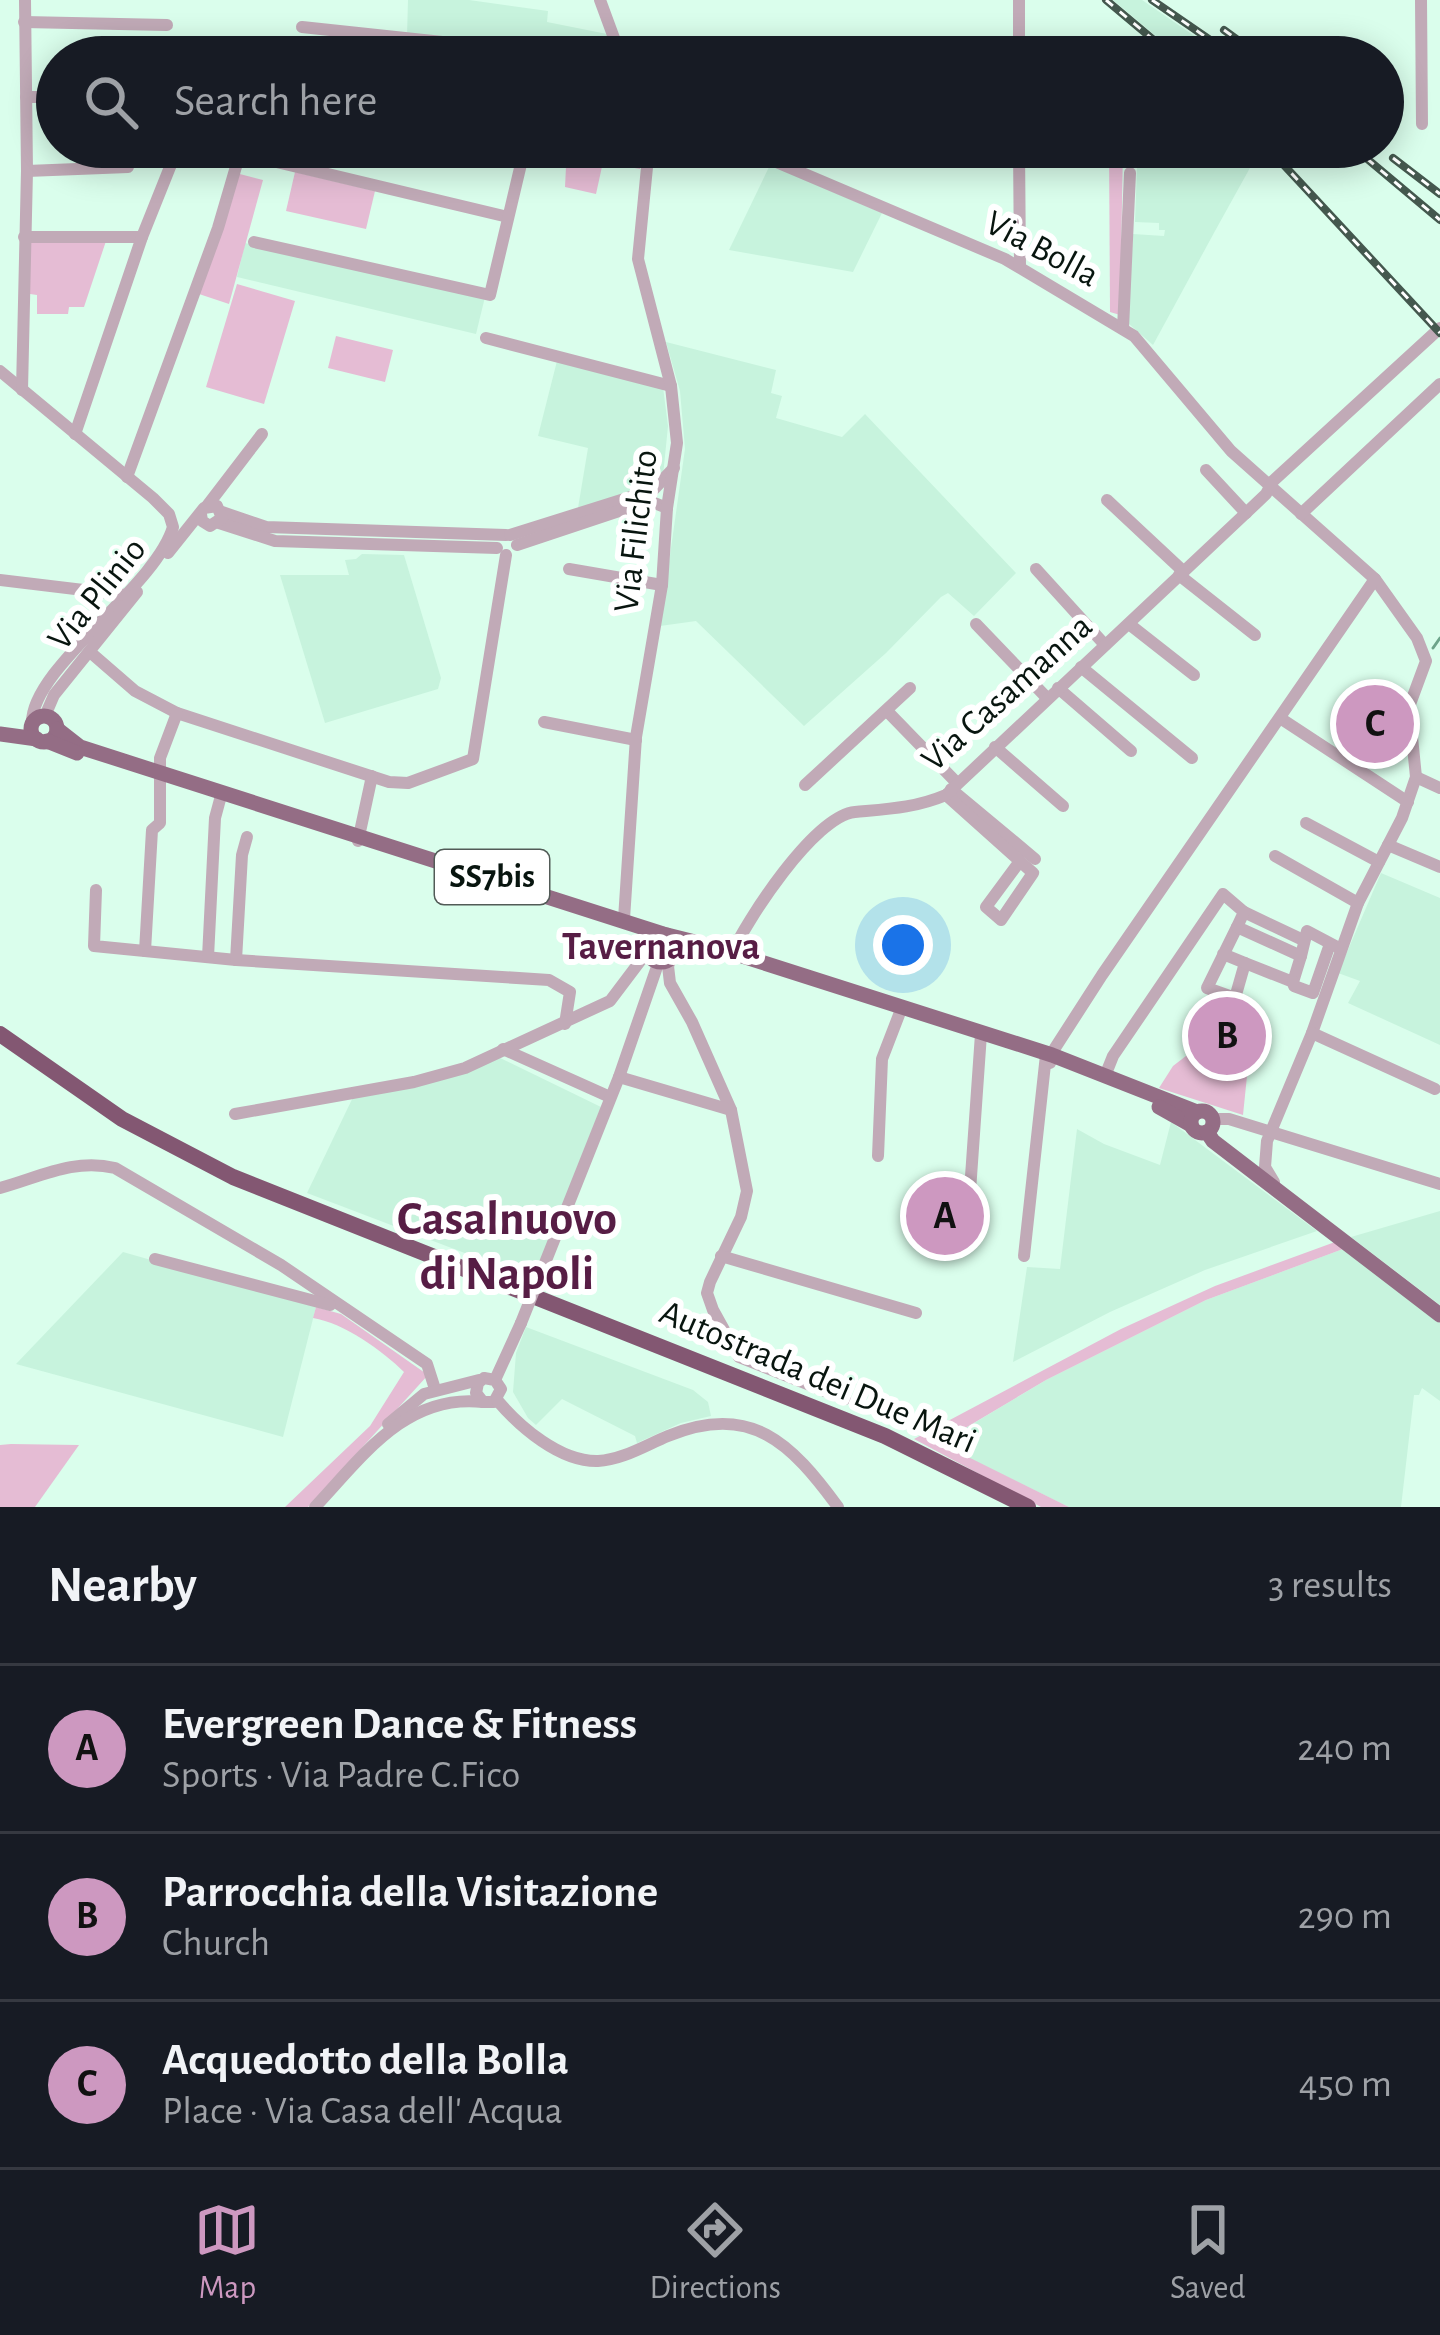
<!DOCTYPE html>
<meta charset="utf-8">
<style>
:root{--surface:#171b24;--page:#242831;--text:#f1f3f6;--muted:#9ea1a6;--line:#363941;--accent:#cd98c0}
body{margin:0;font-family:"Alegreya Sans",sans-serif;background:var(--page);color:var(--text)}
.you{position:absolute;left:903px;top:945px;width:42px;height:42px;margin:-30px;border:9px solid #fff;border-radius:50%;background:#1a73e8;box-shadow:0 0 0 18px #1a73e833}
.badge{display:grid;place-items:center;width:78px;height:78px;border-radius:50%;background:var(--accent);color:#111;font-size:39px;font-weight:700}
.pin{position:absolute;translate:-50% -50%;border:6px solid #fff;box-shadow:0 3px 12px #0006}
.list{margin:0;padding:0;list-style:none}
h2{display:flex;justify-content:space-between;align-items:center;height:156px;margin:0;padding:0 48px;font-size:51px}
h2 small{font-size:39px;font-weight:400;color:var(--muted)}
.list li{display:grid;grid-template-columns:78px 1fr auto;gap:36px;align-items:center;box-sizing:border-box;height:168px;padding:0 48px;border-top:3px solid var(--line)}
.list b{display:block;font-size:45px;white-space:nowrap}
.list p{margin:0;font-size:39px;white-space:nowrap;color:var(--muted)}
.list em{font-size:39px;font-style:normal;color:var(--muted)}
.icon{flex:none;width:66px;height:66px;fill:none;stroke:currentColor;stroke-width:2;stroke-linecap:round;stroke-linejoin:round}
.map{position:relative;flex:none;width:1440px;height:1507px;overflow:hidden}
.search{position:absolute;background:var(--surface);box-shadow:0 6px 30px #0003;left:36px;right:36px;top:36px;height:132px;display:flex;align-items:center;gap:30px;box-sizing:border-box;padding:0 42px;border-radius:66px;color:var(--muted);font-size:45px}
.sheet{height:660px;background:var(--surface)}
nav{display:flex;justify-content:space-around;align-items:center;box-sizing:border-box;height:168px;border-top:3px solid var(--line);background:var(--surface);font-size:33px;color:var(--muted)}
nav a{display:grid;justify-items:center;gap:6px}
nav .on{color:var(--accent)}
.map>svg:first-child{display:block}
.built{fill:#c7f3dd}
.green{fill:#e5bcd4}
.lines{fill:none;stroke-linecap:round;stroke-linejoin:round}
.stream{stroke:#6da48a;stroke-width:3}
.minor{stroke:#c1aab7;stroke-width:12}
.major{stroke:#946d85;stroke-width:15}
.highway{stroke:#835772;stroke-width:16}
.rail-casing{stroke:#44584e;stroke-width:8}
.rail{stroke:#fff;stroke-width:3;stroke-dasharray:9;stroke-linecap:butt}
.minor-bridge{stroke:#c1aab7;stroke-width:12}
.labels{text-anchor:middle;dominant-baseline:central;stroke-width:12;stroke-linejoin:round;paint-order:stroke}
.shield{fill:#fff;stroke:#525b57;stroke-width:3}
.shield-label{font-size:33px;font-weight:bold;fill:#08150f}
.street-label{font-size:36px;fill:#08150f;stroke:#fff}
.neighbourhood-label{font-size:39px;font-weight:bold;fill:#571d45;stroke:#fff}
.district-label{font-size:48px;font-weight:bold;fill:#571d45;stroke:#fff}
</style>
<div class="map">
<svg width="1440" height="1507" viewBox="0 0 1440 1507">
<rect width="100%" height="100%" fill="#dafeec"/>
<g class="built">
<path d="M 408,0 L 469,0 L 548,11 L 547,22 L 607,34 L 614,57 L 514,57 L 461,42 L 407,36 Z"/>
<path d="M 1113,0 L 1142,0 L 1225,57 L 1181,57 Z"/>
<path d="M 770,165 L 882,213 L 853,272 L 729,250 Z"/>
<path d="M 1251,166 L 1215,231 L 1153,345 L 1128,323 L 1133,234 L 1164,236 L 1165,230 L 1159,230 L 1159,223 L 1135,222 L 1137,168 Z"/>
<path d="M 245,243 L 485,297 L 476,334 L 237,277 Z"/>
<path d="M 666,342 L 776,370 L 771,393 L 782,396 L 776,418 L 842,437 L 865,414 L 1016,573 L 974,616 L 948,593 L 941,597 L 886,653 L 804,726 L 696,621 L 660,626 L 685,449 L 680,391 Z"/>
<path d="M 557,361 L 663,387 L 668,426 L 663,476 L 649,488 L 578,508 L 588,448 L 538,436 Z"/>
<path d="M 362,554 L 404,555 L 441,678 L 438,689 L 325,723 L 280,575 L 349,575 L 345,560 L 356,559 Z"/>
<path d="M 1381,873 L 1440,898 L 1440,1045 L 1348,1003 L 1360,981 L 1338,973 Z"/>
<path d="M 498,1057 L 601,1107 L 533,1279 L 307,1193 L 355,1093 Z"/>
<path d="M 1171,1122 L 1317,1231 L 1205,1270 L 1110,1312 L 1013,1362 L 1027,1267 L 1060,1269 L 1077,1129 L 1104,1144 L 1160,1165 Z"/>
<path d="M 1440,1211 L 1440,1305 L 1351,1237 Z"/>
<path d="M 1343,1249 L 1440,1323 L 1440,1401 L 1422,1388 L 1419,1395 L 1414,1395 L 1401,1507 L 1069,1507 L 939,1444 L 1046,1380 L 1206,1300 Z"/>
<path d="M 123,1252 L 316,1307 L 283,1437 L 16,1364 Z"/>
<path d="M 526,1327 L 693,1390 L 708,1402 L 711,1416 L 681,1423 L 637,1443 L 635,1436 L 562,1399 L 536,1425 L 528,1418 L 513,1392 L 516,1353 Z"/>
</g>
<g class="green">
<path d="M 567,147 L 640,147 L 640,169 L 603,162 L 596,194 L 565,187 Z"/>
<path d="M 1109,147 L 1123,147 L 1120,315 L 1110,312 Z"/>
<path d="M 295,172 L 375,191 L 366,229 L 286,211 Z"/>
<path d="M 236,173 L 263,180 L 229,304 L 199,294 Z"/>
<path d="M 30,241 L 106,241 L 84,307 L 69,307 L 68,314 L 37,314 L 37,295 L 30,294 Z"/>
<path d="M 237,284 L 295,301 L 264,404 L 206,387 Z"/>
<path d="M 336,336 L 393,350 L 385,382 L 328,368 Z"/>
<path d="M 1186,1056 L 1247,1076 L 1243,1115 L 1159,1088 L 1173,1066 Z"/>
<path d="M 1335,1242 L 1343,1249 L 1206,1300 L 1046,1380 L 940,1443 L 1069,1507 L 1041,1507 L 914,1439 L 1121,1329 L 1215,1286 Z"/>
<path d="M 316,1307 L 341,1314 L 428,1375 L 308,1507 L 285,1507 L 370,1426 L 404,1372 C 383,1351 344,1323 313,1318 Z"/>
<path d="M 0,1445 L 11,1444 L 79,1445 L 35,1507 L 0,1507 Z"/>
</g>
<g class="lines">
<path class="stream" d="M 1433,648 L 1440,638"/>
<g class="minor">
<path d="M 600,0 L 621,57"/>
<path d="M 1019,0 L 1019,57"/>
<path d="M 1421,0 L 1422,124"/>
<path d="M 24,22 L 167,25"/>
<path d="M 302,27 L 461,44 L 501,57"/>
<path d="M 26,97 L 57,97"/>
<path d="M 214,147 L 508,217"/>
<path d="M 730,147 L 774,161 L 1005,259 L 1134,336 L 1231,451 L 1375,579 L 1417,638 L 1426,661 L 1409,707 L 1416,777 L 1402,818 L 1358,903 L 1312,1033 L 1267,1141 L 1265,1167 L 1274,1182"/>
<path d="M 1019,147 L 1020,266"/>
<path d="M 27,171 L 128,167"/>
<path d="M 24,237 L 142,237"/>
<path d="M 254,242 L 490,295 L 525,147"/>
<path d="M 1123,329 L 1130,173"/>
<path d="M 486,338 L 671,386"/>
<path d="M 0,371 L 153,498 L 169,514 L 173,527 C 156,587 31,668 32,723"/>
<path d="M 22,390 L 27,171 L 25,0"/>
<path d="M 75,434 L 142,237 L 178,147"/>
<path d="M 1206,470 L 1246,513"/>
<path d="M 127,477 L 218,228 L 240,153"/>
<path d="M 1107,500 L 1183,571"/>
<path d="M 207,506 L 262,434"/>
<path d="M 222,512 L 266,527 L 506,535"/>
<path d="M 1301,514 L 1440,384"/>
<path d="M 219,523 L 275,541 L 497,548"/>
<path d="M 510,535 L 653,490 L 674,468"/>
<path d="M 517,545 L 637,505 L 652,502 L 667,508"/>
<path d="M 168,553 L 204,508 L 217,506 L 222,518 L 210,526 L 202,521 L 201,514"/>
<path d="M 569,569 L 662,585"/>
<path d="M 1036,569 L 1105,645"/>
<path d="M 1179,575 L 1255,635"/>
<path d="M 0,580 L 125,595"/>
<path d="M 976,624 L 1047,698"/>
<path d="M 1129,624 L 1194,675"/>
<path d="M 90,652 L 135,691 L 177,713 L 389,782 L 408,783 L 473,759 L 506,555"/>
<path d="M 1081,667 L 1192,758"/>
<path d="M 1058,688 L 1131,751"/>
<path d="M 887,711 L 956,782"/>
<path d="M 45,716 L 54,695 L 137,592"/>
<path d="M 1280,718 L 1408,802"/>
<path d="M 544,722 L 636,740"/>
<path d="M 995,747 L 1063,806"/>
<path d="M 1416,777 L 1440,788"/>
<path d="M 805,785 L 910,688"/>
<path d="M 951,789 L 1035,859"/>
<path d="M 946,795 L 1033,873 L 1001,920 L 986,907 L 1020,861"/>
<path d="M 1306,823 L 1379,862"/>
<path d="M 358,841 L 372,776"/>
<path d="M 1388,845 L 1440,867"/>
<path d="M 1275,856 L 1358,903"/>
<path d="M 96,890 L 94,946 L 236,960 L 549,980 L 570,992 L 565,1024"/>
<path d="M 1244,912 L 1303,940"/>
<path d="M 624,919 L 636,737 L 662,585 L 667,508 L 677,443 L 671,386 L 638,259 L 649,147"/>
<path d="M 145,951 L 152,830 L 160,823 L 160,758 L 177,713"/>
<path d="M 1223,954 L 1245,963 L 1235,998 L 1207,988 L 1237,927"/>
<path d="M 672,956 L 668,966 L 670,983 L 692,1022 L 731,1110 L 747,1191 L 741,1217 L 710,1282 L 707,1293 L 713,1310 L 739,1357 L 845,1399"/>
<path d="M 208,957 L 215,818 L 222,792"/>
<path d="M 730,957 C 746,921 814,816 855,812 C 888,809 915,808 946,795 L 1246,513 L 1266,494 L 1273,481 L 1440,328"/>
<path d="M 236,960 L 242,855 L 247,837"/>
<path d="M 1245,963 L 1293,982 L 1301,956"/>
<path d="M 1293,982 L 1294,986 L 1313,993 L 1330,944"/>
<path d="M 1312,1033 L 1435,1089"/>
<path d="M 503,1049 L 610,1097"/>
<path d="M 1050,1063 L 1055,1048 L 1102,975 L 1375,579"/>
<path d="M 1105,1076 L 1113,1056 L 1223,894 L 1244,912 L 1237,927 L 1301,956 L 1307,931 L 1341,949"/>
<path d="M 619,1077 L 731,1110"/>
<path d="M 235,1114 L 414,1082 L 465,1068 L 610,1001 L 647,952"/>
<path d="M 1213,1119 L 1229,1119 L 1440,1184"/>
<path d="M 878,1156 L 882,1059 L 902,1007"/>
<path d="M 0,1188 C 40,1177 74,1158 115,1168 L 281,1265 L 427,1364 L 435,1389"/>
<path d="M 969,1205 L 981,1034"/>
<path d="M 721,1256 L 916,1313"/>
<path d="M 1024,1256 L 1046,1055"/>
<path d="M 155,1259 L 330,1305"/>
<path d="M 541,1273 L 619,1077 L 659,961"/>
<path d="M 495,1380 L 484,1378 L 478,1383 L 476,1393 L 483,1402 L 494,1402 L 501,1389 L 495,1380 L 521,1323"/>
<path d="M 497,1400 C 520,1427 560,1462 598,1461 C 622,1460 646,1445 668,1436 C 751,1402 791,1443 838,1507"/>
<path d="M 388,1424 L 424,1394 L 479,1380"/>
<path d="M 315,1507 C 362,1457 406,1393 483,1402"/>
</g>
<g class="major">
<circle cx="44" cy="729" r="13"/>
<path d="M 57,729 L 80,747 L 663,934"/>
<path d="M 0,734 L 37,739"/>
<path d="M 47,741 L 77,753"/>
<circle cx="661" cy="948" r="14"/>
<path d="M 667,935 L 711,946 L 1052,1055 L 1197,1112"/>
<path d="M 673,953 L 706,951"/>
<path d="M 1159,1107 L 1191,1125"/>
<circle cx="1202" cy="1122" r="11"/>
<path d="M 1207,1132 L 1213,1141 L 1440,1315"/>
</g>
<path class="highway" d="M 0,1034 L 122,1119 L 233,1177 L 885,1436 L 1028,1507"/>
<defs>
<g id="rail">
<path d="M 1106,0 L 1174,57"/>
<path d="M 1152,0 L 1235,57"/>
<path d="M 1224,30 L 1261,57"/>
<path d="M 1267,147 L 1440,333"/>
<path d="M 1353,147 L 1440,220"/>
<path d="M 1393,158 L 1440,194"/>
</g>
</defs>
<use href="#rail" class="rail-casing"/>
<use href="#rail" class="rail"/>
<path class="minor-bridge" d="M 521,1323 L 541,1273"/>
</g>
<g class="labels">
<rect class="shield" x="435" y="850" width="114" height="54" rx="9"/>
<g class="shield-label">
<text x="492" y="877">SS7bis</text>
</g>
<g class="street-label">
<text transform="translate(1042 249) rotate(28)">Via Bolla</text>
<text transform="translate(636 531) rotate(-83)">Via Filichito</text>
<text transform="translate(97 594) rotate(-51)">Via Plinio</text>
<text transform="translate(1007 693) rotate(-42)">Via Casamanna</text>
<text transform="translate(818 1377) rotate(23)">Autostrada dei Due Mari</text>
</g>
<g class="neighbourhood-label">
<text x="661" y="947">Tavernanova</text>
</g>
<g class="district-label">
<text x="507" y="1220">Casalnuovo<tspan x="507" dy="55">di Napoli</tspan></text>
</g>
</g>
</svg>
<div class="you"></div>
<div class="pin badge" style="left:945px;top:1216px">A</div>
<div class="pin badge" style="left:1227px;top:1036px">B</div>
<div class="pin badge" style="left:1375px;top:724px">C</div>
<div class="search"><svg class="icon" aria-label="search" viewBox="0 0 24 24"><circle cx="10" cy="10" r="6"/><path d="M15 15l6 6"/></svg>Search here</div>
</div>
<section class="sheet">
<h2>Nearby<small>3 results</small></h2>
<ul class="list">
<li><span class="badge">A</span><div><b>Evergreen Dance &amp; Fitness</b><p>Sports · Via Padre C.Fico</p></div><em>240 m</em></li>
<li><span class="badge">B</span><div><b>Parrocchia della Visitazione</b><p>Church</p></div><em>290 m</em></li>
<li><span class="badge">C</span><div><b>Acquedotto della Bolla</b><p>Place · Via Casa dell' Acqua</p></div><em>450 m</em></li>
</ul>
</section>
<nav>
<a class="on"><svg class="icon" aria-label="map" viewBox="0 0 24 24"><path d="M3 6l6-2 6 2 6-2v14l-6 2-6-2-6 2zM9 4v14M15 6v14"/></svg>Map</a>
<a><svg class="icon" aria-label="directions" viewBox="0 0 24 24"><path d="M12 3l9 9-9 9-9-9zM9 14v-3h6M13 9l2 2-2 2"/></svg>Directions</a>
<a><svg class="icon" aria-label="saved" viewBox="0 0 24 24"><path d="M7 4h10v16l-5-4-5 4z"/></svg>Saved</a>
</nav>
